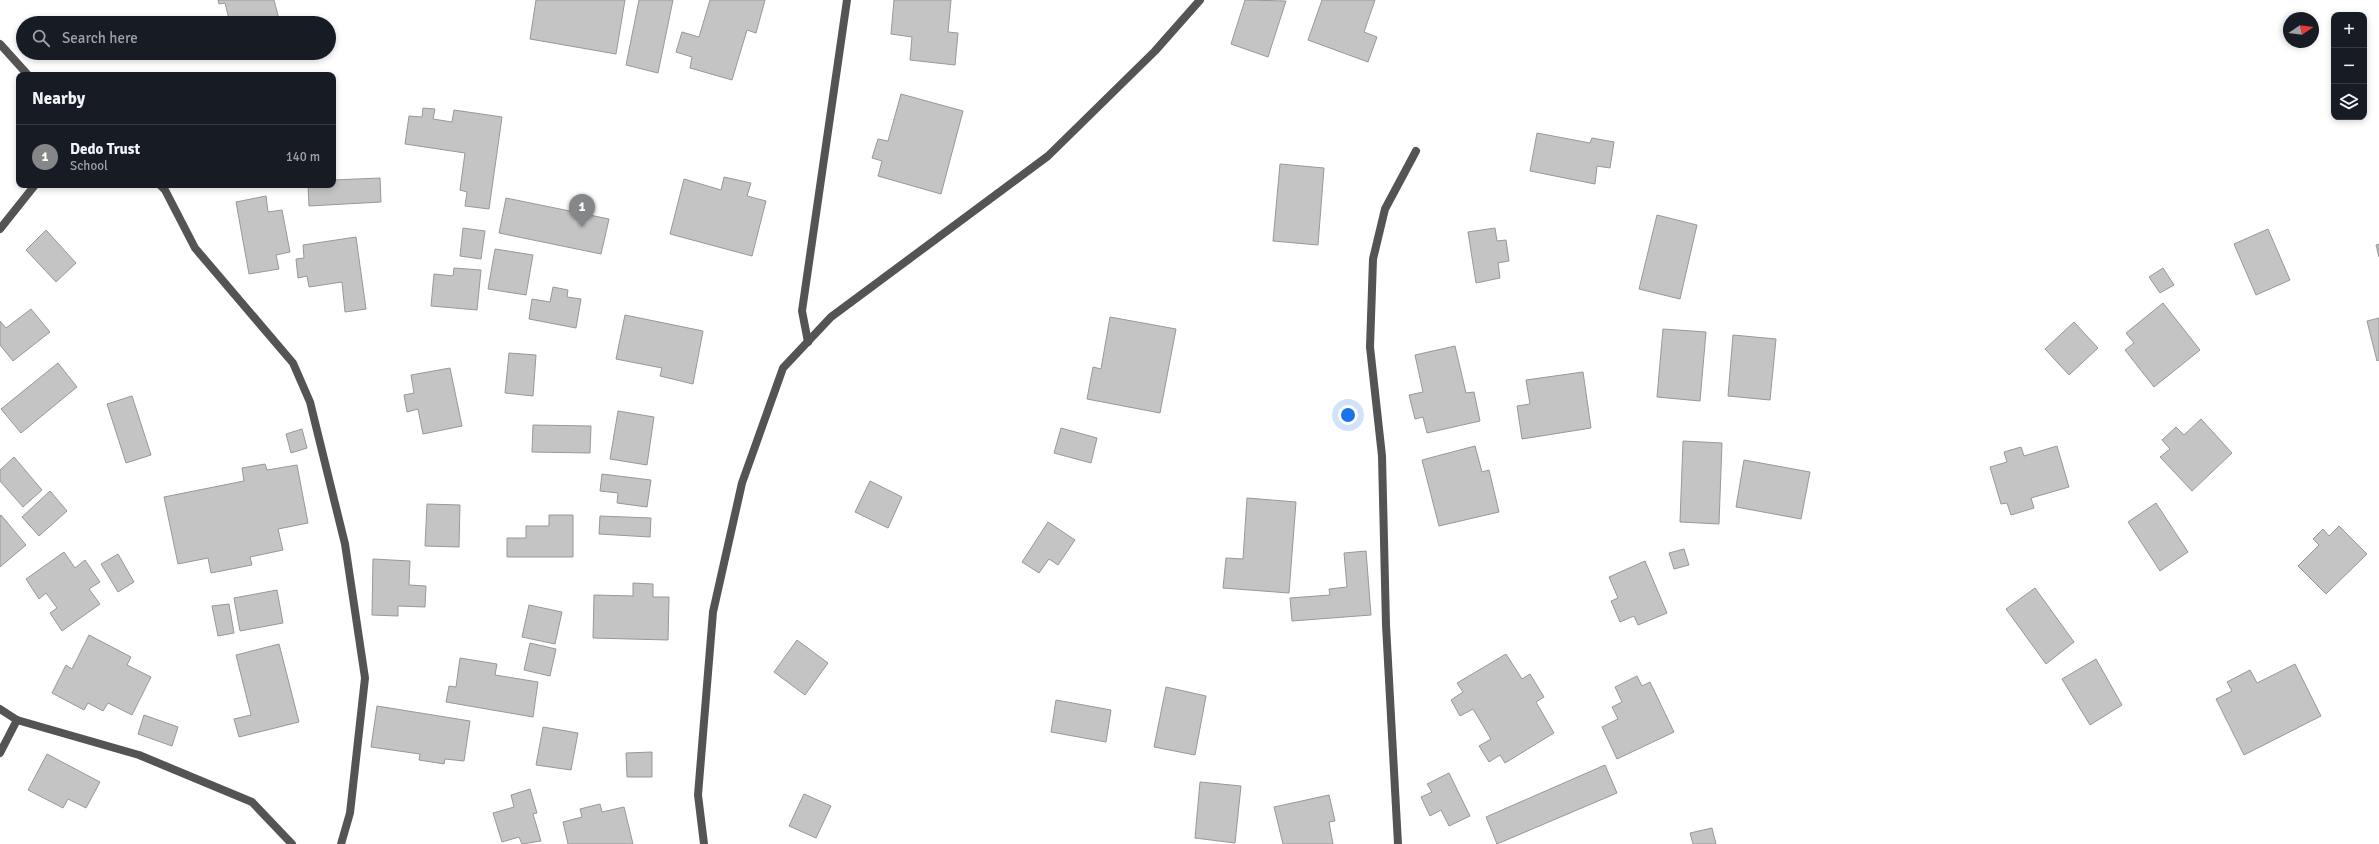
<!DOCTYPE html>
<meta charset="utf-8">
<style>
:root{--surface:#171b24;--page:#242831;--text:#f1f3f6;--muted:#9ea1a6;--line:#363941;--accent:#858687}
body{margin:0;font-family:Signika,sans-serif;background:var(--page);color:var(--text)}
.controls{position:absolute;right:12px;top:12px;display:grid;overflow:hidden;border-radius:8px;box-shadow:0 2px 6px #0003}
.controls button{width:36px;height:36px;display:grid;place-items:center;padding:0;border:0;border-bottom:1px solid var(--line);background:var(--surface);color:var(--text);font:20px sans-serif}
.compass{position:absolute;left:2283px;top:12px;width:36px;height:36px;border-radius:50%;background:var(--surface);box-shadow:0 2px 6px #0003;rotate:77deg}
.you{position:absolute;left:1348px;top:415px;width:14px;height:14px;margin:-10px;border:3px solid #fff;border-radius:50%;background:#1a73e8;box-shadow:0 0 0 6px #1a73e833}
.badge{display:grid;place-items:center;width:26px;height:26px;border-radius:50%;background:var(--accent);color:#fff;font-size:13px;font-weight:700}
.pin{position:absolute;translate:-50% -33px;filter:drop-shadow(0 1px 2px #0008)}
.pin::after{content:'';position:absolute;top:21px;width:14px;height:12px;background:inherit;clip-path:polygon(0 0,100% 0,50% 100%)}
.list{margin:0;padding:0;list-style:none}
h2{display:flex;justify-content:space-between;align-items:center;height:52px;margin:0;padding:0 16px;font-size:17px}
h2 small{font-size:13px;font-weight:400;color:var(--muted)}
.list li{display:grid;grid-template-columns:26px 1fr auto;gap:12px;align-items:center;box-sizing:border-box;height:64px;padding:0 16px;border-top:1px solid var(--line)}
.list b{display:block;font-size:15px;white-space:nowrap}
.list p{margin:0;font-size:13px;white-space:nowrap;color:var(--muted)}
.list em{font-size:13px;font-style:normal;color:var(--muted)}
.icon{flex:none;width:22px;height:22px;fill:none;stroke:currentColor;stroke-width:2;stroke-linecap:round;stroke-linejoin:round}
.map{position:relative;flex:none;width:2379px;height:844px;overflow:hidden}
.search{position:absolute;background:var(--surface);box-shadow:0 2px 6px #0003;left:16px;top:16px;width:320px;height:44px;display:flex;align-items:center;gap:10px;box-sizing:border-box;padding:0 14px;border-radius:22px;color:var(--muted);font-size:15px}
.panel{position:absolute;background:var(--surface);box-shadow:0 2px 6px #0003;left:16px;top:72px;width:320px;height:116px;border-radius:8px}
.map>svg:first-child{display:block}
.building{fill:#c4c4c4;stroke:#989898}
.lines{fill:none;stroke-linecap:round;stroke-linejoin:round}
.minor{stroke:#545454;stroke-width:8}
</style>
<div class="map">
<svg width="2379" height="844" viewBox="0 0 2379 844">
<rect width="100%" height="100%" fill="#fff"/>
<g class="building">
<path d="M 218,0 L 274,0 L 280,23 L 230,23 L 225,3 L 219,4 Z"/>
<path d="M 536,0 L 625,0 L 616,54 L 530,39 Z"/>
<path d="M 639,0 L 673,0 L 658,73 L 626,65 Z"/>
<path d="M 710,0 L 765,0 L 756,33 L 747,30 L 732,80 L 690,68 L 692,57 L 676,52 L 682,32 L 699,37 Z"/>
<path d="M 894,0 L 951,0 L 948,32 L 958,33 L 955,65 L 910,60 L 912,37 L 891,34 Z"/>
<path d="M 1245,0 L 1286,1 L 1268,57 L 1231,44 Z"/>
<path d="M 1322,0 L 1375,0 L 1364,32 L 1377,37 L 1368,62 L 1308,40 Z"/>
<path d="M 901,94 L 963,111 L 941,194 L 878,176 L 882,161 L 872,158 L 878,139 L 888,141 Z"/>
<path d="M 423,108 L 435,109 L 433,119 L 452,122 L 454,110 L 502,117 L 489,209 L 465,206 L 467,192 L 460,190 L 465,153 L 405,144 L 409,116 L 422,117 Z"/>
<path d="M 1537,133 L 1590,143 L 1592,138 L 1614,142 L 1610,168 L 1597,166 L 1595,184 L 1530,171 Z"/>
<path d="M 1280,164 L 1324,168 L 1318,245 L 1273,241 Z"/>
<path d="M 724,177 L 751,183 L 747,196 L 766,201 L 752,256 L 670,234 L 684,179 L 721,190 Z"/>
<path d="M 380,178 L 381,202 L 309,206 L 308,185 L 333,185 L 333,180 Z"/>
<path d="M 266,196 L 268,212 L 282,210 L 290,252 L 276,255 L 279,269 L 249,274 L 236,202 Z"/>
<path d="M 506,198 L 609,219 L 601,254 L 499,233 Z"/>
<path d="M 1657,215 L 1697,225 L 1680,299 L 1639,289 Z"/>
<path d="M 463,228 L 485,231 L 481,259 L 460,256 Z"/>
<path d="M 1495,228 L 1497,241 L 1506,240 L 1509,261 L 1498,263 L 1500,278 L 1476,283 L 1468,232 Z"/>
<path d="M 2268,229 L 2290,280 L 2256,295 L 2234,244 Z"/>
<path d="M 46,230 L 76,263 L 56,282 L 26,250 Z"/>
<path d="M 356,237 L 366,309 L 345,312 L 342,282 L 309,287 L 307,276 L 298,278 L 296,259 L 304,258 L 303,245 Z"/>
<path d="M 2379,244 L 2379,257 L 2376,245 Z"/>
<path d="M 495,249 L 533,255 L 526,295 L 488,289 Z"/>
<path d="M 454,268 L 481,270 L 477,310 L 431,306 L 434,274 L 453,276 Z"/>
<path d="M 2163,268 L 2174,285 L 2160,293 L 2149,277 Z"/>
<path d="M 553,287 L 568,290 L 567,297 L 581,299 L 576,328 L 529,319 L 532,299 L 550,302 Z"/>
<path d="M 2163,303 L 2200,350 L 2154,387 L 2125,350 L 2134,343 L 2126,333 Z"/>
<path d="M 31,309 L 50,332 L 13,361 L 0,345 L 0,321 L 6,328 Z"/>
<path d="M 625,315 L 703,331 L 693,384 L 660,376 L 662,368 L 616,359 Z"/>
<path d="M 1110,317 L 1176,329 L 1160,413 L 1087,399 L 1093,367 L 1101,369 Z"/>
<path d="M 2379,318 L 2379,360 L 2377,361 L 2367,321 Z"/>
<path d="M 2074,322 L 2098,348 L 2069,375 L 2045,349 Z"/>
<path d="M 1663,329 L 1706,332 L 1700,401 L 1657,397 Z"/>
<path d="M 1733,335 L 1776,339 L 1770,400 L 1728,396 Z"/>
<path d="M 1455,346 L 1466,393 L 1474,392 L 1480,421 L 1427,433 L 1423,417 L 1415,419 L 1409,395 L 1423,392 L 1415,355 Z"/>
<path d="M 509,353 L 536,355 L 533,396 L 505,393 Z"/>
<path d="M 58,363 L 77,387 L 21,433 L 1,409 Z"/>
<path d="M 450,368 L 462,426 L 423,434 L 418,409 L 407,412 L 404,395 L 414,393 L 411,375 Z"/>
<path d="M 1583,372 L 1591,428 L 1522,439 L 1517,406 L 1530,404 L 1526,380 Z"/>
<path d="M 132,396 L 151,455 L 126,463 L 107,404 Z"/>
<path d="M 618,411 L 654,417 L 647,465 L 610,459 Z"/>
<path d="M 2201,419 L 2232,453 L 2192,491 L 2160,457 L 2170,449 L 2162,440 L 2176,427 L 2184,435 Z"/>
<path d="M 533,425 L 591,426 L 590,453 L 532,452 Z"/>
<path d="M 1061,428 L 1097,438 L 1091,463 L 1054,453 Z"/>
<path d="M 302,429 L 307,448 L 291,453 L 286,434 Z"/>
<path d="M 1683,441 L 1722,443 L 1719,524 L 1680,522 Z"/>
<path d="M 1475,446 L 1482,472 L 1489,470 L 1499,512 L 1439,526 L 1422,460 Z"/>
<path d="M 2057,446 L 2069,487 L 2031,498 L 2034,508 L 2011,515 L 2007,503 L 2001,504 L 1990,467 L 2007,462 L 2004,452 L 2021,447 L 2024,456 Z"/>
<path d="M 14,457 L 42,490 L 23,507 L 0,481 L 0,470 Z"/>
<path d="M 1744,460 L 1810,472 L 1801,519 L 1736,507 Z"/>
<path d="M 265,464 L 267,470 L 297,465 L 308,523 L 278,529 L 283,550 L 250,557 L 252,565 L 211,573 L 208,558 L 178,564 L 164,497 L 244,481 L 242,468 Z"/>
<path d="M 602,474 L 651,480 L 647,507 L 617,503 L 618,493 L 600,491 Z"/>
<path d="M 870,481 L 902,497 L 888,528 L 855,512 Z"/>
<path d="M 50,491 L 67,511 L 39,536 L 22,517 Z"/>
<path d="M 1247,498 L 1296,502 L 1289,593 L 1223,588 L 1226,558 L 1243,559 Z"/>
<path d="M 2156,503 L 2188,552 L 2160,571 L 2128,522 Z"/>
<path d="M 427,504 L 460,505 L 459,547 L 425,546 Z"/>
<path d="M 1,515 L 26,545 L 0,567 L 0,516 Z"/>
<path d="M 549,515 L 573,515 L 573,557 L 507,557 L 507,538 L 526,538 L 526,526 L 549,526 Z"/>
<path d="M 600,516 L 651,518 L 650,537 L 599,534 Z"/>
<path d="M 1048,522 L 1075,540 L 1058,565 L 1049,559 L 1039,573 L 1022,562 Z"/>
<path d="M 2339,526 L 2367,554 L 2326,594 L 2298,566 L 2319,545 L 2313,539 L 2323,529 L 2329,536 Z"/>
<path d="M 1684,549 L 1689,565 L 1674,569 L 1669,553 Z"/>
<path d="M 1366,551 L 1371,615 L 1292,621 L 1290,598 L 1330,595 L 1329,589 L 1347,587 L 1344,553 Z"/>
<path d="M 64,552 L 75,568 L 85,560 L 100,582 L 89,589 L 100,604 L 62,631 L 50,613 L 57,608 L 46,593 L 39,599 L 26,579 Z"/>
<path d="M 118,554 L 134,582 L 118,592 L 101,564 Z"/>
<path d="M 373,559 L 410,561 L 409,585 L 426,586 L 425,607 L 398,606 L 398,616 L 372,615 Z"/>
<path d="M 1645,561 L 1667,613 L 1638,625 L 1634,616 L 1620,622 L 1611,601 L 1618,598 L 1609,577 Z"/>
<path d="M 633,583 L 653,584 L 653,597 L 669,597 L 668,640 L 593,638 L 594,595 L 633,596 Z"/>
<path d="M 2035,588 L 2074,642 L 2046,664 L 2006,609 Z"/>
<path d="M 277,590 L 283,623 L 240,631 L 234,598 Z"/>
<path d="M 229,604 L 234,633 L 218,636 L 212,606 Z"/>
<path d="M 529,605 L 562,612 L 555,644 L 522,637 Z"/>
<path d="M 89,635 L 131,657 L 127,665 L 151,677 L 132,715 L 108,703 L 103,711 L 88,703 L 84,710 L 52,693 L 66,665 L 72,669 Z"/>
<path d="M 797,640 L 828,663 L 805,695 L 774,672 Z"/>
<path d="M 530,643 L 556,649 L 550,676 L 524,670 Z"/>
<path d="M 279,644 L 299,722 L 239,737 L 234,719 L 251,715 L 236,655 Z"/>
<path d="M 1506,654 L 1522,679 L 1530,674 L 1544,697 L 1536,702 L 1554,733 L 1505,763 L 1500,755 L 1489,762 L 1479,746 L 1491,739 L 1473,709 L 1460,716 L 1451,700 L 1463,692 L 1457,683 Z"/>
<path d="M 460,658 L 497,664 L 495,675 L 538,682 L 533,717 L 446,702 L 449,686 L 456,687 Z"/>
<path d="M 2096,659 L 2122,705 L 2090,725 L 2062,679 Z"/>
<path d="M 2295,664 L 2321,716 L 2244,755 L 2216,699 L 2232,691 L 2227,682 L 2250,670 L 2257,683 Z"/>
<path d="M 1637,676 L 1642,686 L 1650,682 L 1674,732 L 1617,759 L 1602,727 L 1618,719 L 1612,707 L 1622,702 L 1615,687 Z"/>
<path d="M 1166,687 L 1206,696 L 1195,755 L 1154,747 Z"/>
<path d="M 1056,700 L 1111,710 L 1106,742 L 1051,732 Z"/>
<path d="M 377,706 L 470,721 L 464,761 L 445,759 L 444,764 L 419,760 L 420,754 L 371,747 Z"/>
<path d="M 144,715 L 178,727 L 172,746 L 138,734 Z"/>
<path d="M 543,727 L 578,733 L 571,770 L 536,765 Z"/>
<path d="M 652,752 L 652,777 L 627,777 L 626,753 Z"/>
<path d="M 47,754 L 100,782 L 86,808 L 68,799 L 63,808 L 28,790 Z"/>
<path d="M 1605,765 L 1617,793 L 1497,844 L 1486,817 Z"/>
<path d="M 1449,773 L 1470,816 L 1449,826 L 1441,810 L 1430,816 L 1421,797 L 1432,792 L 1427,784 Z"/>
<path d="M 1200,782 L 1241,786 L 1235,843 L 1195,838 Z"/>
<path d="M 530,789 L 537,813 L 533,814 L 541,841 L 522,844 L 519,837 L 502,842 L 493,813 L 514,807 L 511,795 Z"/>
<path d="M 804,794 L 831,806 L 816,838 L 789,826 Z"/>
<path d="M 1329,795 L 1335,821 L 1329,822 L 1333,844 L 1283,844 L 1274,807 Z"/>
<path d="M 600,804 L 602,812 L 624,807 L 633,844 L 568,844 L 563,822 L 582,817 L 580,809 Z"/>
<path d="M 1712,828 L 1716,844 L 1693,844 L 1690,833 Z"/>
</g>
<g class="lines">
<g class="minor">
<path d="M 0,44 L 28,75"/>
<path d="M 160,185 L 165,190 L 195,248 L 293,363 L 310,402 L 345,544 L 365,678 L 350,813 L 341,844"/>
<path d="M 0,229 L 35,185"/>
<path d="M 808,342 L 802,311 L 847,0"/>
<path d="M 0,709 L 17,720 L 139,755 L 252,802 L 292,844"/>
<path d="M 0,753 L 17,720"/>
<path d="M 704,844 L 698,795 L 713,612 L 742,483 L 783,368 L 831,317 L 1048,156 L 1155,51 L 1200,0"/>
<path d="M 1398,844 L 1386,625 L 1382,456 L 1370,347 L 1373,259 L 1385,209 L 1416,151"/>
</g>
</g>
</svg>
<div class="controls">
<button>+</button>
<button>−</button>
<button><svg class="icon" aria-label="layers" viewBox="0 0 24 24"><path d="M12 4l9 5-9 5-9-5zM3 14l9 5 9-5"/></svg></button>
</div>
<svg class="compass" viewBox="-18 -18 36 36"><path d="M0-13l5 13h-10z" fill="#e53935"/><path d="M0 13l5-13h-10z" fill="#9ea1a6"/></svg>
<div class="you"></div>
<div class="pin badge" style="left:582px;top:227px">1</div>
<div class="search"><svg class="icon" aria-label="search" viewBox="0 0 24 24"><circle cx="10" cy="10" r="6"/><path d="M15 15l6 6"/></svg>Search here</div>
<section class="panel">
<h2>Nearby<small></small></h2>
<ul class="list">
<li><span class="badge">1</span><div><b>Dedo Trust</b><p>School</p></div><em>140 m</em></li>
</ul>
</section>
</div>
